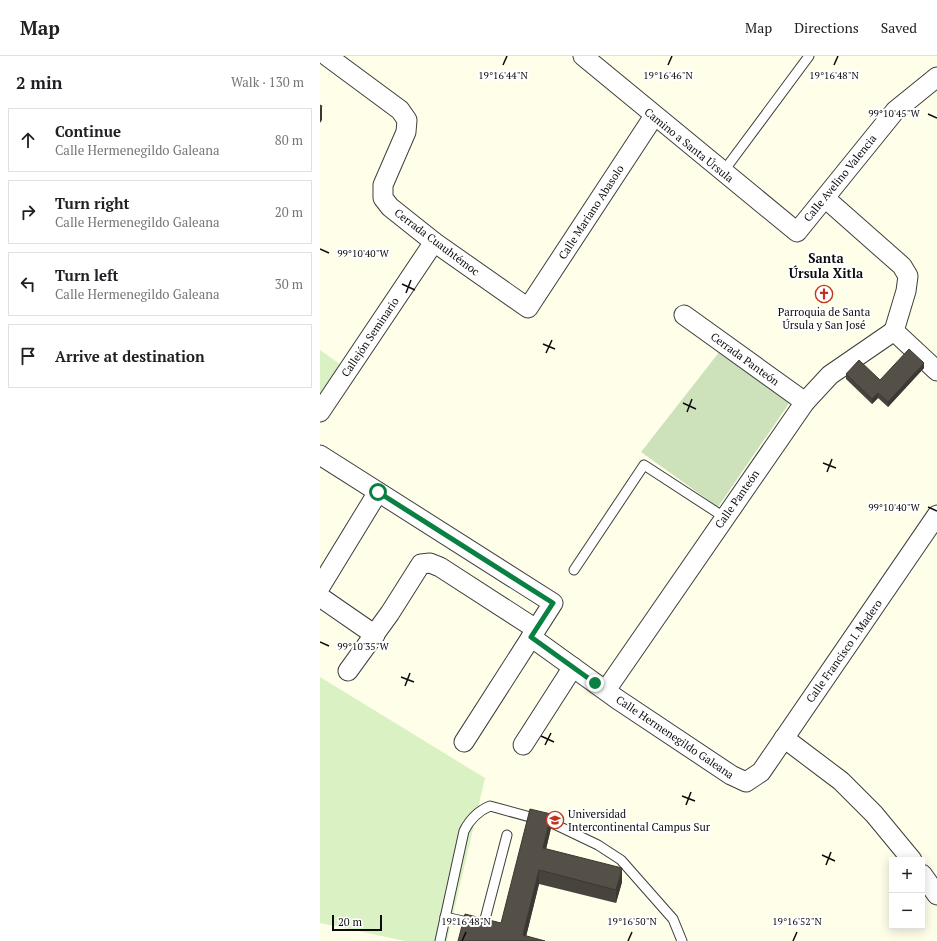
<!DOCTYPE html>
<meta charset="utf-8">
<style>
:root{--surface:#fff;--page:#f2f2f2;--text:#202124;--muted:#757577;--line:#e0e0e0}
body{margin:0;font-family:"PT Serif",serif;background:var(--page);color:var(--text)}
.controls{position:absolute;right:12px;bottom:12px;display:grid;overflow:hidden;border-radius:0px;box-shadow:0 2px 10px #0003}
.controls button{width:36px;height:36px;display:grid;place-items:center;padding:0;border:0;border-bottom:1px solid var(--line);background:var(--surface);color:var(--text);font:20px sans-serif}
.scale{position:absolute;left:12px;bottom:10px;width:50px;box-sizing:border-box;padding-left:4px;border:2px solid #0b0b0b;border-top:0;font-size:11px;line-height:14px;white-space:nowrap;color:#0b0b0b;-webkit-text-stroke:3px #fff;paint-order:stroke}
.stop{position:absolute;width:12px;height:12px;margin:-9px;border:3px solid #0b8043;border-radius:50%;background:#fff}
.stop.end{background:#0b8043;border-color:#fff;box-shadow:0 1px 4px #0008}
.list{margin:0;padding:0;list-style:none}
h2{display:flex;justify-content:space-between;align-items:center;height:52px;margin:0;padding:0 16px;font-size:17px}
h2 small{font-size:13px;font-weight:400;color:var(--muted)}
.list li{display:grid;grid-template-columns:26px 1fr auto;gap:12px;align-items:center;box-sizing:border-box;height:64px;margin:0 8px 8px;padding:0 8px;border:1px solid var(--line);border-radius:0px}
.list b{display:block;font-size:15px;white-space:nowrap}
.list p{margin:0;font-size:13px;white-space:nowrap;color:var(--muted)}
.list em{font-size:13px;font-style:normal;color:var(--muted)}
.icon{flex:none;width:22px;height:22px;fill:none;stroke:currentColor;stroke-width:2;stroke-linecap:round;stroke-linejoin:round}
.map{position:relative;flex:none;width:617px;height:885px;overflow:hidden}
header{display:flex;align-items:center;gap:24px;box-sizing:border-box;height:56px;padding:0 20px;background:var(--surface);border-bottom:1px solid var(--line)}
header strong{font-size:19px}
nav{display:flex;gap:22px;margin-inline-start:auto;font-size:14px}
main{display:flex}
aside{flex:1;background:var(--surface)}
.map>svg:first-child{display:block}
.cemetery{fill:#cde1bb}
.pitch{fill:#daf1c4}
.lines{fill:none;stroke-linecap:round;stroke-linejoin:round}
.lane-casing{stroke:#3e3e3e;stroke-width:11}
.street-casing{stroke:#3e3e3e;stroke-width:21}
.lane{stroke:#fff;stroke-width:9}
.street{stroke:#fff;stroke-width:19}
.wall{fill:#48443d}
.shaded-wall{fill:#3b3732}
.building{fill:#544f47;stroke:#3b3732}
.route{stroke:#0b8043;stroke-width:5}
.ticks{fill:none;stroke:#0b0b0b;stroke-width:1.5}
.labels{text-anchor:middle;dominant-baseline:central;stroke-width:4;stroke-linejoin:round;paint-order:stroke}
.street-label{font-size:11px;fill:#0b0b0b;stroke:#fff}
.poi-label{font-size:11px;fill:#0b0b0b;stroke:#fff}
.quarter-label{font-size:13px;font-weight:bold;fill:#0b0b0b;stroke:#fff}
.ticks-label{font-size:10px;text-anchor:middle;fill:#0b0b0b;stroke:#fff;stroke-width:4;stroke-linejoin:round;paint-order:stroke}
</style>
<header>
<strong>Map</strong>
<nav><a>Map</a><a>Directions</a><a>Saved</a></nav>
</header>
<main>
<aside>
<h2>2 min<small>Walk · 130 m</small></h2>
<ul class="list">
<li><svg class="icon" aria-label="ahead" viewBox="0 0 24 24"><path d="M12 20V5M6 11l6-6 6 6"/></svg><div><b>Continue</b><p>Calle Hermenegildo Galeana</p></div><em>80 m</em></li>
<li><svg class="icon" aria-label="right" viewBox="0 0 24 24"><path d="M7 20v-9h11M14 6l5 5-5 5"/></svg><div><b>Turn right</b><p>Calle Hermenegildo Galeana</p></div><em>20 m</em></li>
<li><svg class="icon" aria-label="left" viewBox="0 0 24 24"><path d="M17 20v-9H6M10 6l-5 5 5 5"/></svg><div><b>Turn left</b><p>Calle Hermenegildo Galeana</p></div><em>30 m</em></li>
<li><svg class="icon" aria-label="arrive" viewBox="0 0 24 24"><path d="M6 21V4h12l-3 4 3 4H6"/></svg><div><b>Arrive at destination</b></div></li>
</ul>
</aside>
<div class="map">
<svg width="617" height="885" viewBox="0 0 617 885">
<rect width="100%" height="100%" fill="#ffffe9"/>
<path class="cemetery" d="M 400,295 L 472,343 L 398,451 L 321,396 Z"/>
<g class="pitch">
<path d="M 0,294 L 21,309 L 0,344 Z"/>
<path d="M 0,621 L 165,722 L 127,885 L 85,885 L 0,867 Z"/>
</g>
<g class="lines">
<defs>
<g id="lane">
<path d="M 403,116 L 489,0"/>
<path d="M 254,514 L 324,409 L 404,461"/>
<path d="M 125,861 L 161,869 L 164,867 L 187,779"/>
<path d="M 120,885 L 144,775 C 150,763 158,755 170,750 L 232,767 L 278,789 L 301,804 L 353,863 L 362,885"/>
</g>
<g id="street">
<path d="M 7,0 L 80,54 L 87,64 L 86,76 L 63,129 L 63,142 L 70,151 L 114,186 L 208,252 L 334,60"/>
<path d="M 263,0 L 477,176 L 575,55 L 617,21"/>
<path d="M 505,142 L 582,210 L 588,220 L 586,235 L 574,275"/>
<path d="M 364,259 L 485,346"/>
<path d="M 574,275 L 617,315"/>
<path d="M 0,356 L 114,186"/>
<path d="M 0,399 L 233,547 L 144,686"/>
<path d="M 0,531 L 58,436"/>
<path d="M 0,541 L 55,579"/>
<path d="M 211,581 L 297,643 L 411,719 L 426,726 L 441,716 L 617,459"/>
<path d="M 28,615 L 70,557 L 101,508 L 110,507 L 120,511 L 216,573"/>
<path d="M 286,634 L 485,346 L 510,319 L 574,275"/>
<path d="M 464,682 L 521,725 L 554,758 L 592,804"/>
<path d="M 203,689 L 253,611"/>
<path d="M 602,818 L 617,839"/>
</g>
</defs>
<use href="#lane" class="lane-casing"/>
<use href="#street" class="street-casing"/>
<use href="#lane" class="lane"/>
<use href="#street" class="street"/>
</g>
<g class="wall">
<path d="M 604,312 L 568,351 L 558,342 L 552,348 L 526,323 L 526,318 L 560,324 Z"/>
<path d="M 231,772 L 226,793 L 302,826 L 296,847 L 219,828 L 206,880 L 138,885 L 181,867 Z"/>
</g>
<g class="shaded-wall">
<path d="M 2,50 L 2,64 L 0,67 L 0,54 Z"/>
<path d="M 604,307 L 604,312 L 568,351 L 568,346 Z"/>
<path d="M 558,337 L 558,342 L 552,348 L 552,343 Z"/>
<path d="M 231,758 L 231,772 L 223,806 L 223,792 Z"/>
<path d="M 302,812 L 302,826 L 296,847 L 296,834 Z"/>
<path d="M 219,814 L 219,828 L 205,885 L 203,879 Z"/>
</g>
<g class="building">
<path d="M 0,49 L 2,50 L 0,54 Z"/>
<path d="M 589,293 L 604,307 L 568,346 L 558,337 L 552,343 L 526,318 L 539,304 L 560,324 Z"/>
<path d="M 210,753 L 231,758 L 223,792 L 302,812 L 296,834 L 219,814 L 203,879 L 225,885 L 138,885 L 145,858 L 181,867 Z"/>
</g>
<g class="lines">
<path class="route" d="M 58,436 L 233,547 L 211,581 L 275,627"/>
</g>
<path class="ticks" d="M 183,9 L 187,0M 348,9 L 352,0M 514,9 L 518,0M 608,58 L 617,62M 0,193 L 9,197M 82,228 L 95,234M 86,237 L 91,224M 223,288 L 235,293M 226,297 L 232,284M 363,347 L 376,353M 367,356 L 372,343M 503,407 L 516,412M 507,416 L 512,403M 608,451 L 617,455M 0,586 L 9,590M 81,621 L 94,626M 85,630 L 90,617M 221,680 L 234,686M 225,689 L 231,677M 362,740 L 375,745M 366,749 L 371,736M 502,799 L 515,805M 506,809 L 511,796M 142,885 L 146,876M 308,885 L 312,876M 473,885 L 477,876"/>
<defs>
<symbol id="church-ring" viewBox="-11 -11 22 22"><circle r="9.5" fill="#fff" stroke="#c0341e" stroke-width="1.5"/><path d="M-1.2-6h2.4v3.5h3.3v2.4h-3.3V6h-2.4V-.1h-3.3v-2.4h3.3Z" fill="#c0341e"/></symbol>
<symbol id="university-ring" viewBox="-11 -11 22 22"><circle r="9.5" fill="#fff" stroke="#c0341e" stroke-width="1.5"/><path d="M0-5L7-2L0 1L-7-2ZM-4 1L0 2.5L4 1V4Q0 6-4 4Z" fill="#c0341e"/></symbol>
</defs>
<g fill-rule="evenodd">
<use href="#church-ring" x="494" y="228" width="20" height="20"/>
<use href="#university-ring" x="225" y="754" width="20" height="20"/>
</g>
<g class="labels">
<g class="street-label">
<text transform="translate(369 89) rotate(39)">Camino a Santa Úrsula</text>
<text transform="translate(520 122) rotate(-51)">Calle Avelino Valencia</text>
<text transform="translate(271 156) rotate(-57)">Calle Mariano Abasolo</text>
<text transform="translate(117 186) rotate(37)">Cerrada Cuauhtémoc</text>
<text transform="translate(50 281) rotate(-56)">Callejón Seminario</text>
<text transform="translate(425 303) rotate(36)">Cerrada Panteón</text>
<text transform="translate(417 443) rotate(-55)">Calle Panteón</text>
<text transform="translate(524 595) rotate(-55)">Calle Francisco I. Madero</text>
<text transform="translate(355 681) rotate(34)">Calle Hermenegildo Galeana</text>
</g>
<g class="poi-label">
<text x="504" y="256">Parroquia de Santa<tspan x="504" dy="13">Úrsula y San José</tspan></text>
<text x="248" y="758" text-anchor="start">Universidad<tspan x="248" dy="13">Intercontinental Campus Sur</tspan></text>
</g>
<g class="quarter-label">
<text x="506" y="202">Santa<tspan x="506" dy="15">Úrsula Xitla</tspan></text>
</g>
</g>
<g class="ticks-label">
<text x="183" y="23">19°16'44"N</text>
<text x="348" y="23">19°16'46"N</text>
<text x="514" y="23">19°16'48"N</text>
<text x="574" y="61">99°10'45"W</text>
<text x="43" y="201">99°10'40"W</text>
<text x="574" y="455">99°10'40"W</text>
<text x="43" y="594">99°10'35"W</text>
<text x="146" y="869">19°16'48"N</text>
<text x="312" y="869">19°16'50"N</text>
<text x="477" y="869">19°16'52"N</text>
</g>
</svg>
<div class="controls">
<button>+</button>
<button>−</button>
</div>
<div class="scale">20 m</div>
<div class="stop" style="left:58px;top:436px"></div>
<div class="stop end" style="left:275px;top:627px"></div>
</div>
</main>
